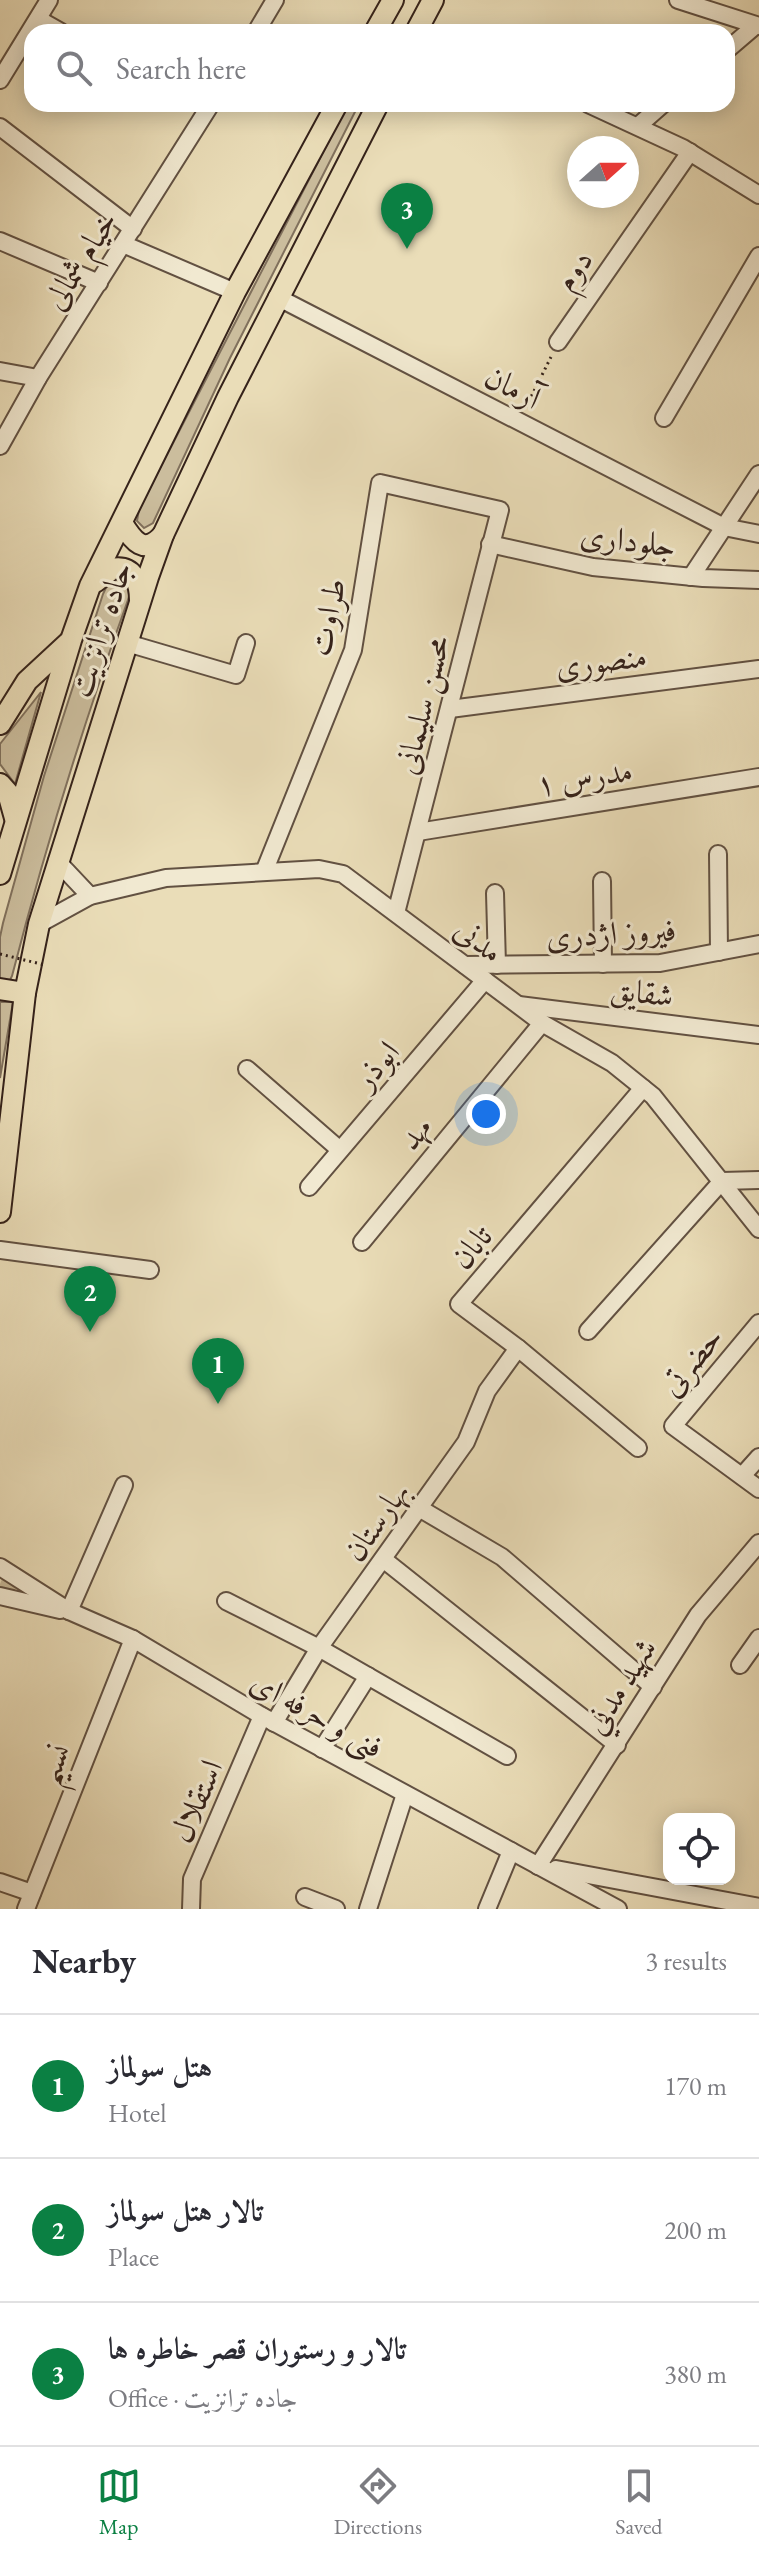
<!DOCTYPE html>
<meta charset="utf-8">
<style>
:root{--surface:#fff;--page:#f7f7f7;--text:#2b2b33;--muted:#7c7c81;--line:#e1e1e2;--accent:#0b8043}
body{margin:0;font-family:"EB Garamond",Amiri,serif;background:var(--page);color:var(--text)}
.controls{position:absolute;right:24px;bottom:24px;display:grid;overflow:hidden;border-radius:16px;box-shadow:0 4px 20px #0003}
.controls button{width:72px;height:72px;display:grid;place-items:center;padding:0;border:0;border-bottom:2px solid var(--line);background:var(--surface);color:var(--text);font:40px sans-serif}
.compass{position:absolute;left:567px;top:136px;width:72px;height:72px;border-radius:50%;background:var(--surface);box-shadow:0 4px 20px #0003;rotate:69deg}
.you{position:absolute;left:486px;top:1114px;width:28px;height:28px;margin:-20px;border:6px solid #fff;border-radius:50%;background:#1a73e8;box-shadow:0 0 0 12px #1a73e833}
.badge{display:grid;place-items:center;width:52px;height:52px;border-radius:50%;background:var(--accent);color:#fff;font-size:26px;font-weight:700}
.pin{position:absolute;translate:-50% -66px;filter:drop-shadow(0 2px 4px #0008)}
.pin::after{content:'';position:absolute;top:42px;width:28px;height:24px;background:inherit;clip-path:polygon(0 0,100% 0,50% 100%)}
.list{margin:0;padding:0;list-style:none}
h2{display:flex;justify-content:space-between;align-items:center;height:104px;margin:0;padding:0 32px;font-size:34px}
h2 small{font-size:26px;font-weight:400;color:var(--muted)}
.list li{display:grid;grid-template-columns:52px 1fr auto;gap:24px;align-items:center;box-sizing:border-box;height:144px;padding:0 32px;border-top:2px solid var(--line)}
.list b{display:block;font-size:30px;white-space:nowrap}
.list p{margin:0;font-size:26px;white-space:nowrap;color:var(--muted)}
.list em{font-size:26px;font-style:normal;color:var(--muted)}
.icon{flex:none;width:44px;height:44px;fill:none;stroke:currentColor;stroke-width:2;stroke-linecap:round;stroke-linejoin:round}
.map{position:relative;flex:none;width:759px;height:1909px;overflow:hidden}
.search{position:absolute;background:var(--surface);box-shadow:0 4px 20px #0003;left:24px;right:24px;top:24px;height:88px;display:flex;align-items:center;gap:20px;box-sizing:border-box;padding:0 28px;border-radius:24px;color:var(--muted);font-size:30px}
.sheet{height:536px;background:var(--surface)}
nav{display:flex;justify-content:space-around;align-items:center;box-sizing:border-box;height:112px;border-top:2px solid var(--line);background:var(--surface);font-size:22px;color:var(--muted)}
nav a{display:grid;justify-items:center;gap:4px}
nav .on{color:var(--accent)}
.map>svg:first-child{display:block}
.green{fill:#cbbd9d;stroke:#80705c;stroke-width:2}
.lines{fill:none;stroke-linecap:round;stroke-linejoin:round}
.minor-tunnel{stroke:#c6b898;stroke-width:16;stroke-dasharray:16 8;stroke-linecap:butt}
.minor-casing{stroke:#625142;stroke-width:20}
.major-casing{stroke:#35221a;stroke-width:24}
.path{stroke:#35221a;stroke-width:3;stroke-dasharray:2 4;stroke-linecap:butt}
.minor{stroke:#f1e9d1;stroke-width:16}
.major{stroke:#eaddb8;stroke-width:20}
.path-bridge{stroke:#35221a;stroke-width:3;stroke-dasharray:2 4;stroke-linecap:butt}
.labels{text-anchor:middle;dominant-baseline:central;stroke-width:6;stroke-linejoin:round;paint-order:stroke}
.street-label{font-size:32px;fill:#35221a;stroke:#f1e9d1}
</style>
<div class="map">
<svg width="759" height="1909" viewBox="0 0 759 1909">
<rect width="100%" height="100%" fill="#eaddb8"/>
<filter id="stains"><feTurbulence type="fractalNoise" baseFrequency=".0025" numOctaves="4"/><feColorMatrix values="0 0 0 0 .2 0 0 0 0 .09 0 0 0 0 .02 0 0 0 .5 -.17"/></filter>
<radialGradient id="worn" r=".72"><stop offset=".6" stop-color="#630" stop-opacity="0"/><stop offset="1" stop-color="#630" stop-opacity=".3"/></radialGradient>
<g class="green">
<path d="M 348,104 L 359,104 L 230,358 L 153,523 L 144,528 L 137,521 L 139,509 Z"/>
<path d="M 121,575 L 130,588 L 129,597 C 84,722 45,848 12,976 L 9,982 L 0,988 L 0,937 L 3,923 L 44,776 L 103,594 L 110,579 Z"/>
<path d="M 41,692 L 15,784 L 0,764 L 0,744 Z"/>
<path d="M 0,1002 L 13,1002 L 0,1078 Z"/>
</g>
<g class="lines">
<path class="minor-tunnel" d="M 0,1584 L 43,1601"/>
<defs>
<g id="minor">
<path d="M 678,0 L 759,26"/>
<path d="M 38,19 L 61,32"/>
<path d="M 256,32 L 275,0"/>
<path d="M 727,50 L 755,26"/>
<path d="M 0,80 L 49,0"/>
<path d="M 588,104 L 683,148 L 759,195"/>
<path d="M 638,126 L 663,104"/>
<path d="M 0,127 L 133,229"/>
<path d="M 0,241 L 99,283"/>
<path d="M 123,244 L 235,292"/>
<path d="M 277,297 L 724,527 L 759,534"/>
<path d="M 558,342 L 690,152"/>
<path d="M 0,371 L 38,378"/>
<path d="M 664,418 L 759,256"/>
<path d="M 0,446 L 38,378 L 211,104"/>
<path d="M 490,544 L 593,567 L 703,578 L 759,580"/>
<path d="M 691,577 L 759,474"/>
<path d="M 127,643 L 236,675 L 246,643"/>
<path d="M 450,709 L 759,669"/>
<path d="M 418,832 L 759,777"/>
<path d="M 718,854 L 719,952"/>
<path d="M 57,861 L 90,896"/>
<path d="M 264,872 L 353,650 L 380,483 L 500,510 L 396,913"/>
<path d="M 602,881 L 603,964"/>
<path d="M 495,893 L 497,965"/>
<path d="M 39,924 L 90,896 L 166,878 L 319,869 L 343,874 L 542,1023 L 612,1063 L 653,1096 L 759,1229"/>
<path d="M 465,965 L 660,963 L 759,944"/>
<path d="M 519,1005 L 759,1035"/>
<path d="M 247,1069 L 340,1150"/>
<path d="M 309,1187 L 485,980"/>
<path d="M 362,1242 L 542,1023"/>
<path d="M 0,1250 L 150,1270"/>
<path d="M 759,1323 L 673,1426 L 759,1489"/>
<path d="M 588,1331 L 722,1181 L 759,1180"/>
<path d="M 638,1448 L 518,1348 L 459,1304 L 643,1088"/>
<path d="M 742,1476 L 759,1457"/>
<path d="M 419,1508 L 502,1557 L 653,1687"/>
<path d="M 383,1559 L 617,1745"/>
<path d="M 0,1567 L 69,1611 L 133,1639 L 262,1716 L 618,1909"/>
<path d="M 0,1596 L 60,1610"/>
<path d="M 226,1601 L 319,1648 L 507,1756"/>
<path d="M 69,1611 L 124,1485"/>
<path d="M 740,1665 L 759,1638"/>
<path d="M 274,1723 L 319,1648 L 466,1442 L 487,1391 L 518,1348"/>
<path d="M 322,1749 L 368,1676"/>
<path d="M 538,1866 L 698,1615 L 759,1543"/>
<path d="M 556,1869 L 759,1907"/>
<path d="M 0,1882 L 32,1893"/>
<path d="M 305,1897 L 336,1909"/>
<path d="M 26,1909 L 133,1639"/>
<path d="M 191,1909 L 192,1879 L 262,1716"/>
<path d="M 368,1909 L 405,1794"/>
<path d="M 487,1909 L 511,1851"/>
</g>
<g id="major">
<path d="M 375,32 L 393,0"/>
<path d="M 416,32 L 433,0"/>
<path d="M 122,523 C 133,541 144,556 163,535"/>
<path d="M 95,582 L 112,569 C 133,565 140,582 140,600"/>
<path d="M 0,724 L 27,681 L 68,643"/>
<path d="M 0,784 L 8,793 L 15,818"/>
<path d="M 0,874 L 71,640 L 90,586 L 235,292 L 337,104"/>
<path d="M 0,989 L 25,993"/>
<path d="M 0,1212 L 25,993 L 39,924 L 148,577 L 163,535 L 228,397 L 378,104"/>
</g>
</defs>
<use href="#minor" class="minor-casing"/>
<use href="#major" class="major-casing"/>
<path class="path" d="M 526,407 L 551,357"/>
<use href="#minor" class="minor"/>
<use href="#major" class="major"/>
<path class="path-bridge" d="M 0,954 L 45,965"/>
</g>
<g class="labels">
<g class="street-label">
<text transform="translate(80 260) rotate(-58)">خیام شمالی</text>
<text transform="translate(573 270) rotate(-55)">دوم</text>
<text transform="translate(513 387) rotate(27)">آرمان</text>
<text transform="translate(628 540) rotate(7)">جلوداری</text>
<text transform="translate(327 617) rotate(-78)">طراوت</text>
<text transform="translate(100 629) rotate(-72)">جاده ترانزیت</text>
<text transform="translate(601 661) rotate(-7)">منصوری</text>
<text transform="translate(422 705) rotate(-76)">محسن سلیمانی</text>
<text transform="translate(584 777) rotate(-9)">مدرس ۱</text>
<text transform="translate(611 933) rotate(-3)">فیروز اژدری</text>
<text transform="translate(479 940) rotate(37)">مدنی</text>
<text transform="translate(642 992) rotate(7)">شقایق</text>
<text transform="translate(376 1065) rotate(-50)">ابوذر</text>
<text transform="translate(415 1133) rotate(-50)">مهد</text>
<text transform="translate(471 1247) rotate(-50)">تابان</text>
<text transform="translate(691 1361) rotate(-50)">حضرتی</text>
<text transform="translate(376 1521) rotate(-55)">بهارستان</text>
<text transform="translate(620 1686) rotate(-58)">شهيد مدني</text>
<text transform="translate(317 1714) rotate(29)">فنی و حرفه ای</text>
<text transform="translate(53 1764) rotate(-68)">نسيم</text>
<text transform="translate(196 1801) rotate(-67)">استقلال</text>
</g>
</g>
<rect width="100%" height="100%" filter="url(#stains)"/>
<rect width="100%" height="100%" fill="url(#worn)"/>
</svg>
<div class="controls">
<button><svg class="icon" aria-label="locate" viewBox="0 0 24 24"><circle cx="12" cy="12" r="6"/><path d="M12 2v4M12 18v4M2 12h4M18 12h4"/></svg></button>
</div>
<svg class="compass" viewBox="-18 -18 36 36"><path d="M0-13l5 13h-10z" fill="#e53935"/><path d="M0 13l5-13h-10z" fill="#7c7c81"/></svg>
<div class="you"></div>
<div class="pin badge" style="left:218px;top:1404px">1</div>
<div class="pin badge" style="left:90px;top:1332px">2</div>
<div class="pin badge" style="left:407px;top:249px">3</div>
<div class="search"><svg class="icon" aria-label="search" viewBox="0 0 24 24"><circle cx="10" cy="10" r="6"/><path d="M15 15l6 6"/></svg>Search here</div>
</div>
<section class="sheet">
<h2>Nearby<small>3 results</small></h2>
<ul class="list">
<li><span class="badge">1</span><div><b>هتل سولماز</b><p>Hotel</p></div><em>170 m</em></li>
<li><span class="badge">2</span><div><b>تالار هتل سولماز</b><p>Place</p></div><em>200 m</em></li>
<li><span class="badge">3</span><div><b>تالار و رستوران قصر خاطره ها</b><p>Office · جاده ترانزیت</p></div><em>380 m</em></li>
</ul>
</section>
<nav>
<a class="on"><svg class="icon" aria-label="map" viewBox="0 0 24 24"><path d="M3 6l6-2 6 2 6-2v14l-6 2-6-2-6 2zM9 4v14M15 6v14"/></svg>Map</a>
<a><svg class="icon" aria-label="directions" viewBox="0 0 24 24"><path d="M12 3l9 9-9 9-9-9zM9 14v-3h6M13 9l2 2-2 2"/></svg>Directions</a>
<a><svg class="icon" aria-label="saved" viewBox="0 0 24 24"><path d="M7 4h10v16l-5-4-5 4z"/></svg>Saved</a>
</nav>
